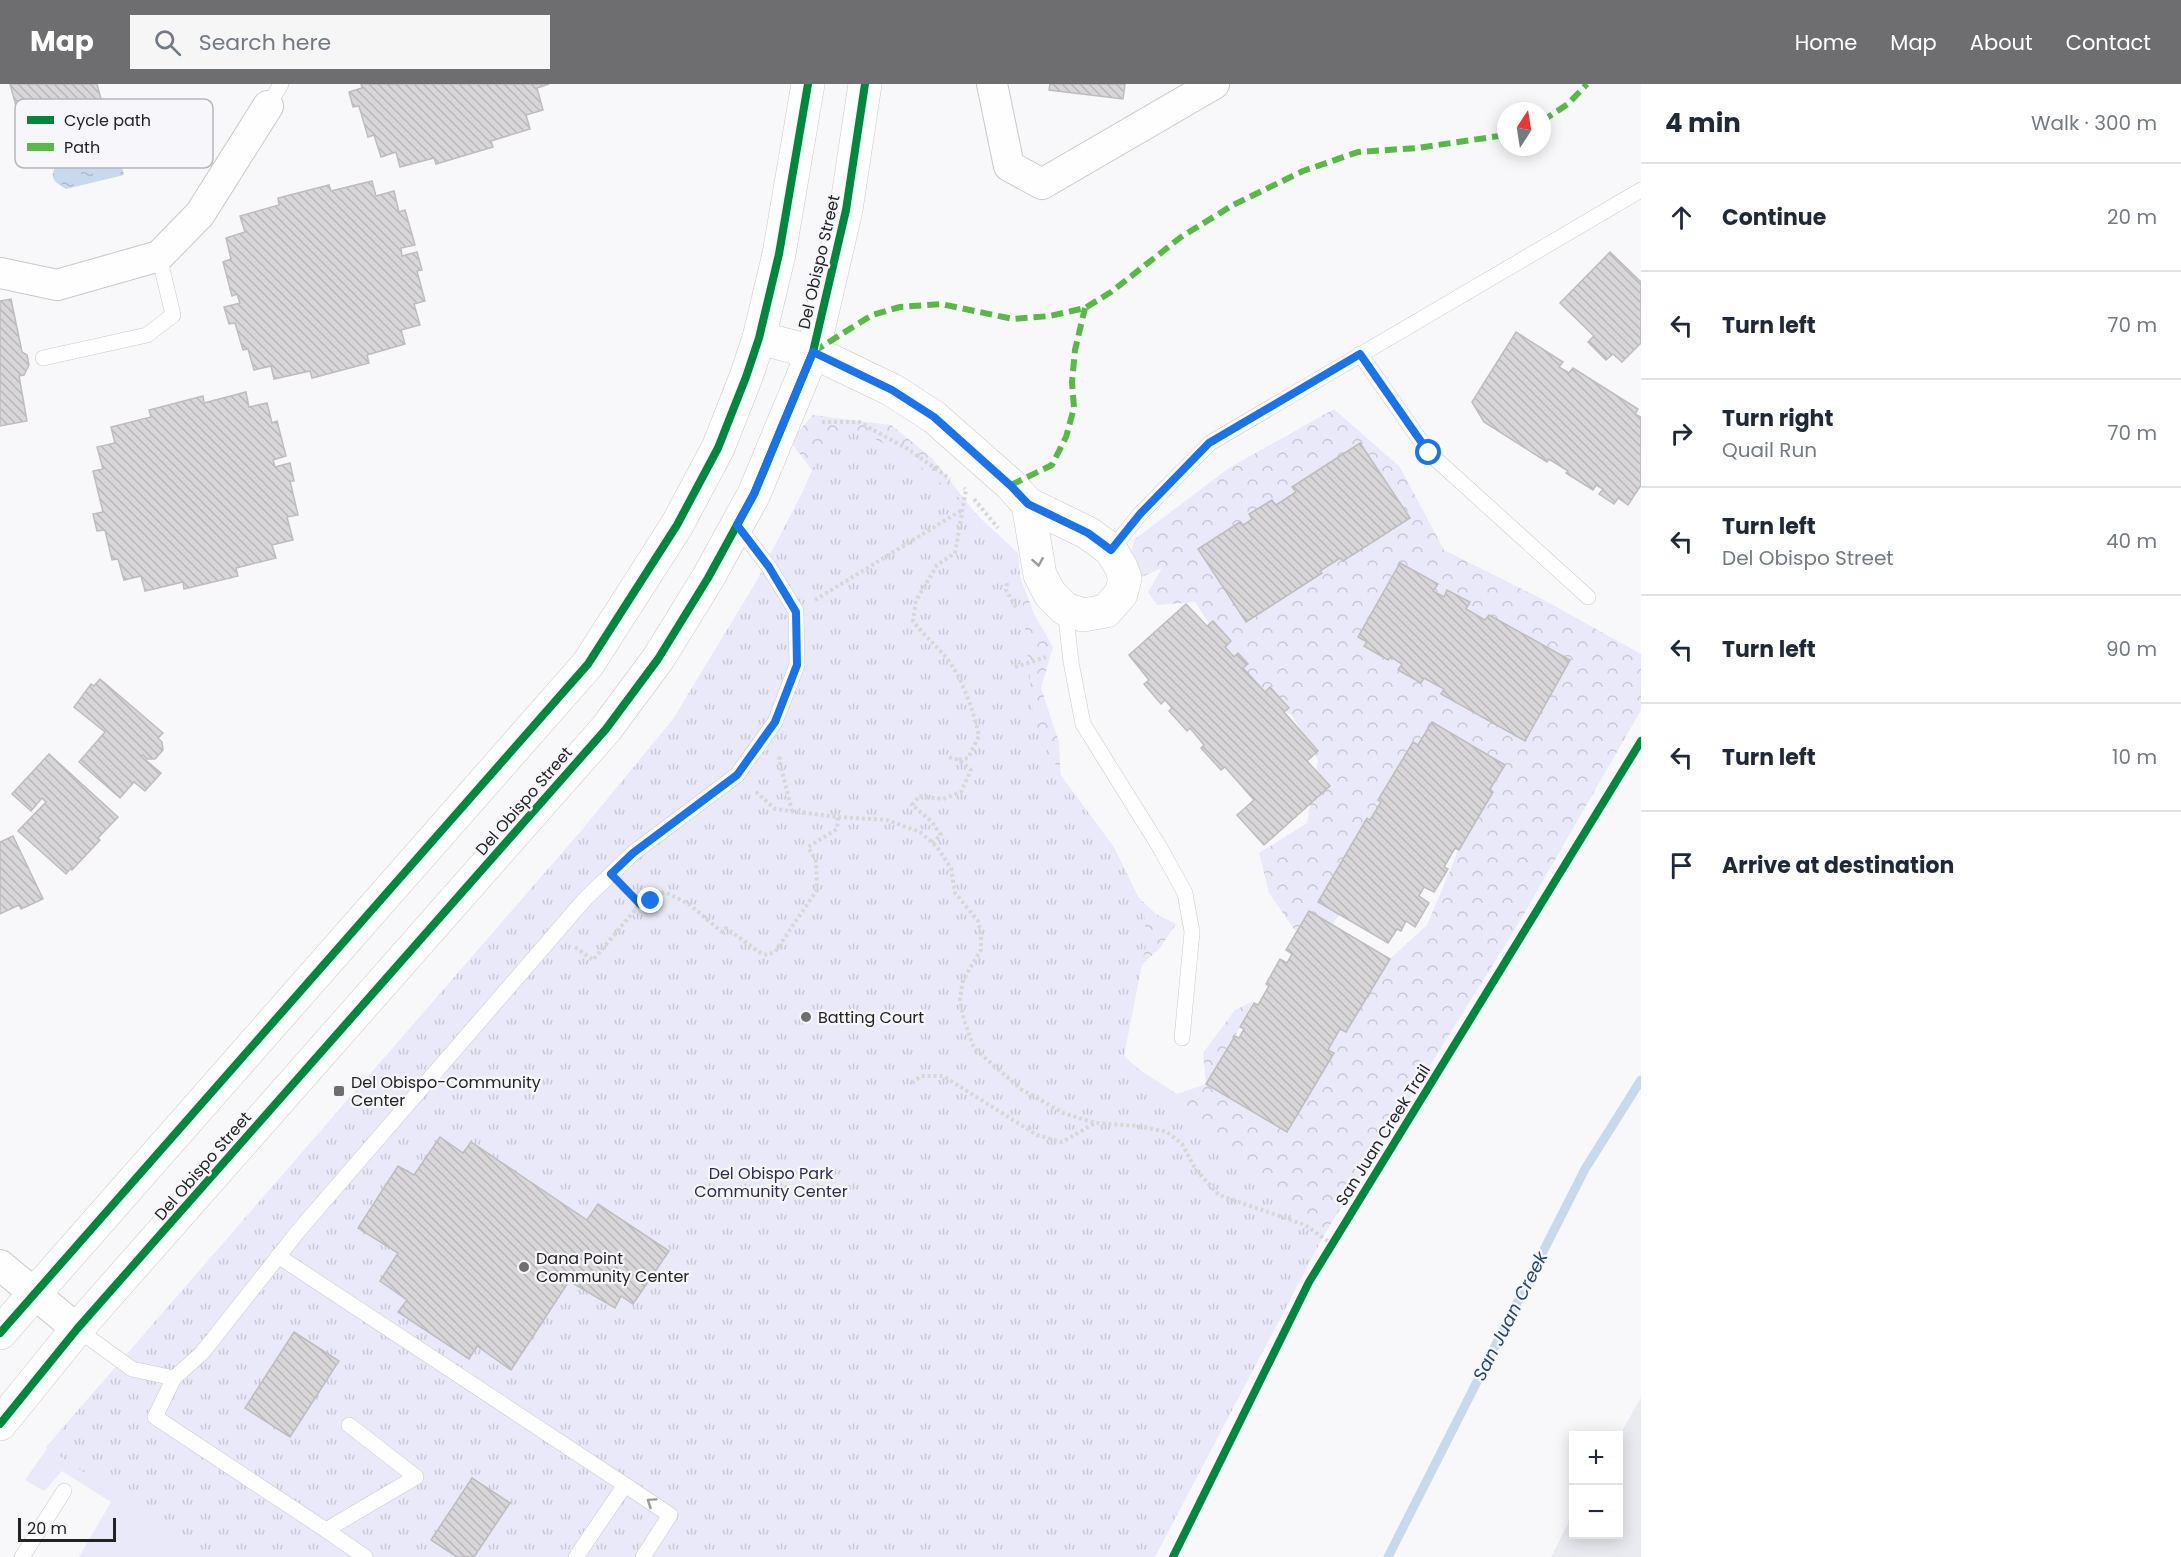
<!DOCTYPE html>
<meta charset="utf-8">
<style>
:root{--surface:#fff;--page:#f6f6f7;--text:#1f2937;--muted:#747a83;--line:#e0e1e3;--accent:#6e6e70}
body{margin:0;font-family:Poppins,sans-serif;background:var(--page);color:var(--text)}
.controls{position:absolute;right:18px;bottom:18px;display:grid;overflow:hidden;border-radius:0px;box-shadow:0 3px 15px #0003}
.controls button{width:54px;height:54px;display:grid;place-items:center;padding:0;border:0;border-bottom:2px solid var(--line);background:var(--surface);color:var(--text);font:30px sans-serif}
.compass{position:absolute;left:1497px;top:18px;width:54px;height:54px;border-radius:50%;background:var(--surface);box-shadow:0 3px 15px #0003;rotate:12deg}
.scale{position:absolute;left:18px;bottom:15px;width:98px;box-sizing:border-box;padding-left:6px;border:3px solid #232325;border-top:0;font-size:16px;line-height:21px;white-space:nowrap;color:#232325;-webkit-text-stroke:4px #f7f7fb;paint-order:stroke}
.stop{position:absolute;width:18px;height:18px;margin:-14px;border:4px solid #1a73e8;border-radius:50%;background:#fff}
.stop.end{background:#1a73e8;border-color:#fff;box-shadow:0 2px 6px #0008}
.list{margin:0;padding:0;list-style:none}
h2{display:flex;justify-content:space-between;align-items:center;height:78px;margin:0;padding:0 24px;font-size:26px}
h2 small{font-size:20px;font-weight:400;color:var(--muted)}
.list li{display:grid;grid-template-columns:39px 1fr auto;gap:18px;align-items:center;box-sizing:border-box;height:108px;padding:0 24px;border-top:2px solid var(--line)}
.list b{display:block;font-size:22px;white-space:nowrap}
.list p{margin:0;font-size:20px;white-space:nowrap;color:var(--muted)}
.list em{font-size:20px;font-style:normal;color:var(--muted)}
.icon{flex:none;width:33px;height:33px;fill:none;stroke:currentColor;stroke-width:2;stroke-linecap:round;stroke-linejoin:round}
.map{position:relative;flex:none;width:1641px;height:1473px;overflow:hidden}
header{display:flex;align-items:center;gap:36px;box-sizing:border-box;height:84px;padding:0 30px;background:var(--accent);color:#fff}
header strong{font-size:28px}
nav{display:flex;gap:33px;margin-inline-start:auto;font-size:21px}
.search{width:420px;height:54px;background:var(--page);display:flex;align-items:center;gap:15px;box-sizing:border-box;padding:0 21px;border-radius:0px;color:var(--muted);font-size:22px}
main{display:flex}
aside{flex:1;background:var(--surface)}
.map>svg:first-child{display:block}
.built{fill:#eaeaf1}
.green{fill:#e9e9f9}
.forest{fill:url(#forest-crowns)}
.park{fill:url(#park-tufts)}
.water{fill:url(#water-ripples)}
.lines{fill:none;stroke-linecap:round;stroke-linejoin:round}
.stream{stroke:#c7d9ed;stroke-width:9}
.building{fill:url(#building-back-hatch);stroke:#bebdbe;stroke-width:1.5}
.lane-casing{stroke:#c9c9cb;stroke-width:16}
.street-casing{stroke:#c9c9cb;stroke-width:32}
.secondary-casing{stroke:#c9c9cb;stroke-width:34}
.primary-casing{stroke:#c9c9cb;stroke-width:34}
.path{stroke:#d7d7d8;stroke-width:4;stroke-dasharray:3 3;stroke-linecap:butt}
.lane{stroke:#fefefe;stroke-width:15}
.street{stroke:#fefefe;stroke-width:30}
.secondary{stroke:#fefefe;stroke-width:33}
.primary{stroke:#fefefe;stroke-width:33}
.quiet{stroke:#58b947;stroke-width:6;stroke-dasharray:12 6;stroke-linecap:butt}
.cycleway-casing{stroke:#f7f7fb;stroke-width:11}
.cycleway{stroke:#00873e;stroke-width:8}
.oneway{stroke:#9b9b9c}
.route{stroke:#1a73e8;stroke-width:8}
.poi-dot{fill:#6e6e70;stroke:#f7f7fb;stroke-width:2}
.labels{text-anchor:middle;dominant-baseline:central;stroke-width:4.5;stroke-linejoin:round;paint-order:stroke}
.street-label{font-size:16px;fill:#232325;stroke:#f7f7fb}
.poi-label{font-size:16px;fill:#232325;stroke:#f7f7fb;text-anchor:start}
.park-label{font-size:16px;fill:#2f2a56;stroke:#f7f7fb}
.water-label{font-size:18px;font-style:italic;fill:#1f476c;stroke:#f7f7fb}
.key{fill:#f7f7fb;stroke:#b7b7bb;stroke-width:1.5}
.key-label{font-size:16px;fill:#232325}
</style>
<header>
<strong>Map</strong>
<div class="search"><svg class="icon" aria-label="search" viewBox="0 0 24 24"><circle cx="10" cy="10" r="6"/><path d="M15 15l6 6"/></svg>Search here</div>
<nav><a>Home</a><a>Map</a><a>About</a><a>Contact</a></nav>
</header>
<main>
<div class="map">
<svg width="1641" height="1473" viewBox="0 0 1641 1473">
<defs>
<pattern id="forest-crowns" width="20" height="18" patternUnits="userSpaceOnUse" patternTransform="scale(1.5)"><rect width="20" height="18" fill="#e9e9f9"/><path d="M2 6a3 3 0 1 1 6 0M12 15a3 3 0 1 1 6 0" fill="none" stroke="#c8c8d5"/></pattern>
<pattern id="park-tufts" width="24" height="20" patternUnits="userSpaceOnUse" patternTransform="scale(1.5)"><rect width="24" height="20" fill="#e9e9f9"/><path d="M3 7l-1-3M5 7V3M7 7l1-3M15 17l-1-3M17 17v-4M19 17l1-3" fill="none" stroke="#c8c8d5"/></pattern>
<pattern id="water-ripples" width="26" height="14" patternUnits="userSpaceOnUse" patternTransform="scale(1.5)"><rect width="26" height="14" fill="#c7d9ed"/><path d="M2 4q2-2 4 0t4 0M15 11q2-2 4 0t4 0" fill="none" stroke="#abbacb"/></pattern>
<pattern id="building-back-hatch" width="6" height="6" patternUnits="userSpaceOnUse" patternTransform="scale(1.5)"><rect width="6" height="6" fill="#d8d6d8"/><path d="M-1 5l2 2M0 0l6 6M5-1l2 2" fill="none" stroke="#b9b7b9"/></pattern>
</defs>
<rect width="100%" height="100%" fill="#f8f8fa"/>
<path class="built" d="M 1641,1314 L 1641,1473 L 1551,1473 L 1573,1429 L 1574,1450 L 1618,1450 L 1619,1352 Z"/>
<path class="green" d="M 53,1356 L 253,1473 L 79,1473 L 111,1418 L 62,1387 L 44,1407 L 25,1396 Z"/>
<path class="forest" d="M 1334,325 L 1400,383 L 1444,466 L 1542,515 L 1641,570 L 1641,626 L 1517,842 L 1324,1151 L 1244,1154 L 1026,951 L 830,410 L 790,357 L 813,331 L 891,341 L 932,374 L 1015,479 L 1034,530 L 1053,563 L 1041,604 L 1059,658 L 1061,700 L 1126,802 L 1156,830 L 1176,840 L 1160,864 L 1123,898 L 1087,952 L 1177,1010 L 1206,1000 L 1203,969 L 1235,926 L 1253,917 L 1212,998 L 1333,969 L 1328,966 L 1340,945 L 1346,948 L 1390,875 L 1427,841 L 1454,777 L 1484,689 L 1356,798 L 1320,865 L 1305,861 L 1269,809 L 1259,769 L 1307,739 L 1318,676 L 1292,631 L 1259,615 L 1195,518 L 1157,521 L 1148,508 L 1162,484 L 1137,495 L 1127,481 L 1135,455 L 1229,384 Z"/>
<path class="park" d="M 861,347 L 911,375 L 961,416 L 1018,469 L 1034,639 L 1062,693 L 1114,763 L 1144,825 L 1146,860 L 1124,972 L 1324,1151 L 1155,1473 L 211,1473 L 46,1363 L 581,747 L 673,635 L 756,498 L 802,409 L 823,362 L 840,350 Z"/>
<path class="water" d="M 117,64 L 124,91 L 66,105 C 50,96 50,92 58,77 Z"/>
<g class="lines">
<path class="stream" d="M 1388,1473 L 1585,1085 L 1641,996"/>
</g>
<g class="building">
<path d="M 10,0 L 97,0 L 106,34 L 86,39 L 88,47 L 45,58 L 43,50 L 25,55 Z"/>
<path d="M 361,0 L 549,0 L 537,4 L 543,26 L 526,31 L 530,45 L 491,57 L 493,63 L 436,80 L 434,74 L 400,83 L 396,68 L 381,73 L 374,51 L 368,53 L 359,22 L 353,23 L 349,8 L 362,4 Z"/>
<path d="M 1050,0 L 1125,0 L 1123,15 L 1049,6 Z"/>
<path d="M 372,97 L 376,112 L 394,107 L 399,128 L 405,126 L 415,161 L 401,164 L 402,172 L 417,168 L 422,186 L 417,187 L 425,217 L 414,220 L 420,241 L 401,246 L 405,260 L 367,271 L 369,279 L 312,294 L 310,287 L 274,295 L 271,282 L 254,286 L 248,265 L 243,266 L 235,239 L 229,240 L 224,223 L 240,219 L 237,210 L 232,212 L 223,178 L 231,175 L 226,154 L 245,148 L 240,132 L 279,121 L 278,114 L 329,101 L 331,107 Z"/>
<path d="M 1610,168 L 1641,198 L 1641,259 L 1622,278 L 1613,270 L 1606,276 L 1588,258 L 1594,252 L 1560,219 Z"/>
<path d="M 11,215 L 22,268 L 27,271 L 29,281 L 24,291 L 19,292 L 27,337 L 0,342 L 0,217 Z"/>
<path d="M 1516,248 L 1563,278 L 1559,283 L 1569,289 L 1573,284 L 1638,325 L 1635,330 L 1641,333 L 1641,401 L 1628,421 L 1618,414 L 1614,420 L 1599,410 L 1603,405 L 1596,401 L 1593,406 L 1566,389 L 1568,387 L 1549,375 L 1547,378 L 1484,338 L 1472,318 Z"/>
<path d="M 246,308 L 249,323 L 267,319 L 272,339 L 277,337 L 286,372 L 273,376 L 275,383 L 290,379 L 294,397 L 290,397 L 298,431 L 287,433 L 293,456 L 272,461 L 276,474 L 236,484 L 238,492 L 184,505 L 183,498 L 145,507 L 141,492 L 124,496 L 118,475 L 112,476 L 105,446 L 97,447 L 93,430 L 103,428 L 93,387 L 103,385 L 97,363 L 115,359 L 111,343 L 151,333 L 149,326 L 203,312 L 204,319 Z"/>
<path d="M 1360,359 L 1410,434 L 1343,477 L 1340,474 L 1320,487 L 1322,489 L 1246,538 L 1198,465 L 1240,438 L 1243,441 L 1252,435 L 1249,430 L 1272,416 L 1276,421 L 1296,408 L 1292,403 Z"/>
<path d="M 1400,479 L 1438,500 L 1433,507 L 1444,513 L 1447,506 L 1470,518 L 1466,525 L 1485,536 L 1489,531 L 1570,576 L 1525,657 L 1441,610 L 1444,605 L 1424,594 L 1421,599 L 1398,586 L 1402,580 L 1391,573 L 1388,576 L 1364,562 L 1367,558 L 1358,553 Z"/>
<path d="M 1186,520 L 1207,542 L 1213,537 L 1231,557 L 1225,563 L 1234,573 L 1238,569 L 1248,580 L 1243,584 L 1265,608 L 1270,603 L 1289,624 L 1284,628 L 1318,667 L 1307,677 L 1330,702 L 1264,761 L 1237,731 L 1254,716 L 1225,683 L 1221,686 L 1201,664 L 1204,661 L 1190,644 L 1187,647 L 1169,627 L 1172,624 L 1165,616 L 1161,620 L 1144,600 L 1149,596 L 1129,571 Z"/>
<path d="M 100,595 L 163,649 L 158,654 L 162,658 L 163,666 L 155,675 L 147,675 L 143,671 L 142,673 L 161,689 L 145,707 L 134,698 L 120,714 L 79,678 L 105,648 L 74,623 L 91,600 L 94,602 Z"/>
<path d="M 1432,638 L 1505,681 L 1490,705 L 1493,708 L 1459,766 L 1455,764 L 1444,783 L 1448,785 L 1434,808 L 1424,803 L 1419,812 L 1429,819 L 1415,843 L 1406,837 L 1401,847 L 1397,845 L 1388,859 L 1318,818 L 1367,734 L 1370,736 L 1381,718 L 1378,716 L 1413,658 L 1418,661 Z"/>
<path d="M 49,670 L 118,733 L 98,754 L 100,756 L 72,786 L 71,784 L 66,790 L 18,747 L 46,718 L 42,714 L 31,727 L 12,710 Z"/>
<path d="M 13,752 L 43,815 L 21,825 L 19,821 L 0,830 L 0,758 Z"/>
<path d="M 1309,827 L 1390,875 L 1346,948 L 1340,945 L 1328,966 L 1334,969 L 1287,1048 L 1206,1000 L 1235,952 L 1239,954 L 1244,945 L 1240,943 L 1254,919 L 1258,921 L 1269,902 L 1266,900 L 1280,875 L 1287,879 L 1292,870 L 1286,866 Z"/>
<path d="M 440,1053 L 463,1069 L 471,1058 L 587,1136 L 598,1120 L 669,1167 L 633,1220 L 621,1212 L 615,1224 L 569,1197 L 511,1286 L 477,1262 L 469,1275 L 398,1228 L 407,1216 L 380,1197 L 398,1169 L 358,1144 L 398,1082 L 414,1091 Z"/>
<path d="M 294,1248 L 339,1277 L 290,1353 L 245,1324 Z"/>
<path d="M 472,1394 L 510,1419 L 474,1473 L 457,1473 L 431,1456 Z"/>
</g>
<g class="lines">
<defs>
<g id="lane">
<path d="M 268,22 L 281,0"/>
<path d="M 1360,270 L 1429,369 L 1588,513"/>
<path d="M 43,274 L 147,251 L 173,231 L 159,172"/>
<path d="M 1111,466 L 1140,430 L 1210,359 L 1641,106"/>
<path d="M 1065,525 L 1071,578 L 1083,640 L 1159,762 L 1185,809 L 1192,848 L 1182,954"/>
<path d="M 278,1172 L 625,1401 L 576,1473"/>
<path d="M 77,1245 L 132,1285 L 174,1294 L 202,1269 L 300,1145 L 585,815 L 633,769 L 737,691 L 775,638 L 797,581 L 796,527 L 769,483 L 737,441"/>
<path d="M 174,1294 L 155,1333 L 326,1446 L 416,1393 L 349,1341"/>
<path d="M 625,1401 L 670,1431 L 643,1473"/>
<path d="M 326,1446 L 365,1473"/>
<path d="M 22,1473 L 64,1407"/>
</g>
<g id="street">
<path d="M 992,0 L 1009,82 L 1042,100 L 1214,0"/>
<path d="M 0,189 L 57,201 L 159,172 L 200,130 L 268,22"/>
<path d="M 0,1181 L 77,1245"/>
</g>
<path id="secondary" d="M 759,254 L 813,268 L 892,306 L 934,333 L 1011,401 L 1028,420 L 1088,449 L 1111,466 L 1121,483 L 1125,494 L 1121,510 L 1106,527 L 1083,531 L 1065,525 L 1050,510 L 1040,491 L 1028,420"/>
<g id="primary">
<path d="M 0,1249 L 588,580 L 677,441 L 718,364 L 746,293 L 759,254 L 779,170 L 808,0"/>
<path d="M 0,1340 L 77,1245 L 606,645 L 658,575 L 708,494 L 754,410 L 813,268 L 846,126 L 865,0"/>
</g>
</defs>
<use href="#lane" class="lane-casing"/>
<use href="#street" class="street-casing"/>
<use href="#secondary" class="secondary-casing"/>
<use href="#primary" class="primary-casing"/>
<g class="path">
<path d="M 822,338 L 859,338 L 908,365 L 950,395"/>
<path d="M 974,415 L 998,444"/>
<path d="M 1007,499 L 1006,506 L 1017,525"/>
<path d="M 815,516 L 962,426"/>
<path d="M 1015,583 L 1046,573"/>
<path d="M 781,673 L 779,675 L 792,727"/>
<path d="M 959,676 L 968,674 L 979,652 C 974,628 961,590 944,571 C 933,559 923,550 913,537 L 916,517 L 937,481 L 955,469 L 966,406 L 964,404"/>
<path d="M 838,733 L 887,736 L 920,748 L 937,763 L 951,784 L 955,809 L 978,837 L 981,851 L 981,866 L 963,896 L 960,915 L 964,936 L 974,964 L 992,980 L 1021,1005 L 1063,1029 L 1095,1039 L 1138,1042 L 1167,1048 L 1182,1060 L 1196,1086 L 1219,1111 L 1305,1141 L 1332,1160"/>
<path d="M 932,759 L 941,751 L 931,737 L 912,721 L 919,712 L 943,715 L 961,708 L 971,686 L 959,676 L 948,673"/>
<path d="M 640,820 C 650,817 655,811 665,808 L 689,820 L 722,848 L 726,844 L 759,868 L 767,871 L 775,868 L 817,806 L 816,777 L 808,763 L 837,745 L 838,733 L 775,725 L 755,707"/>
<path d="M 575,863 L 593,876 L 640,820 L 626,806"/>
<path d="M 912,999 L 921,992 L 943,992 L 1037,1051 L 1062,1058 L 1095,1039"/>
</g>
<use href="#lane" class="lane"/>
<use href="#street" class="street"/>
<use href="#secondary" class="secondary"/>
<use href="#primary" class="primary"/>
<g class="quiet">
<path d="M 1542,37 L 1568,20 L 1587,0"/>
<path d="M 813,268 L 872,231 L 900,223 L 941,220 L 1013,235 L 1050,232 L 1085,224 L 1111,208 L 1181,153 L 1233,121 L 1303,87 L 1358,68 L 1417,64 L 1506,51"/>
<path d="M 1011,401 L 1052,381 L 1066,353 L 1074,324 L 1072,298 L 1075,266 L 1085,224"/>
</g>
<defs>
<g id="cycleway">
<path d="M 0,1249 L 588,580 L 677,441 L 718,364 L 746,293 L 759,254 L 779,170 L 808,0"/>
<path d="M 0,1340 L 77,1245 L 606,645 L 658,575 L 708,494 L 754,410 L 813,268 L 846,126 L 865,0"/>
<path d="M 1173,1473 L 1309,1198 L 1641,657"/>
</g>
</defs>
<use href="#cycleway" class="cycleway-casing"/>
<use href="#cycleway" class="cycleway"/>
</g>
<defs><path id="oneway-chevron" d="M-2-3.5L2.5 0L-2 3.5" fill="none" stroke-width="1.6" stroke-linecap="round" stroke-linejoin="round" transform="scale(1.5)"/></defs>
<g class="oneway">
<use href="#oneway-chevron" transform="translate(1038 478) rotate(80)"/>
<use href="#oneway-chevron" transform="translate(651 1418) rotate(-146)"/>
</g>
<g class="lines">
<path class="route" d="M 651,817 L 640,820 L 611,790 L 633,769 L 737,691 L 775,638 L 797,581 L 796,528 L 769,483 L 737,441 L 754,410 L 813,268 L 892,306 L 934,333 L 1011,402 L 1028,420 L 1088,449 L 1111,466 L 1140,430 L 1209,359 L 1360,270 L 1429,369"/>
</g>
<g class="poi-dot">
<circle cx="806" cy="933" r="6"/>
<rect x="333" y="1001" width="12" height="12" rx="3"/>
<circle cx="524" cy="1183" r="6"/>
</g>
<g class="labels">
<g class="street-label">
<text transform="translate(819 178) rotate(-77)">Del Obispo Street</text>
<text transform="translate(524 717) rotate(-49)">Del Obispo Street</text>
<text transform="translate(1383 1051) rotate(-58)">San Juan Creek Trail</text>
<text transform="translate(203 1082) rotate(-49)">Del Obispo Street</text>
</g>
<g class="poi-label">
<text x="818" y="933">Batting Court</text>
<text x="351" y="998">Del Obispo-Community<tspan x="351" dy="18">Center</tspan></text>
<text x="536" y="1174">Dana Point<tspan x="536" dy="18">Community Center</tspan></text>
</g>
<g class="park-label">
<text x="771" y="1089">Del Obispo Park<tspan x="771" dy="18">Community Center</tspan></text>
</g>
<g class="water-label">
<text transform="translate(1510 1232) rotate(-63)">San Juan Creek</text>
</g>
</g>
<rect x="15" y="15" width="198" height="69" rx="9" class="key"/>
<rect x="27" y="32" width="27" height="8" fill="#00873e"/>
<rect x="27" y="59" width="27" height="8" fill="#58b947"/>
<g class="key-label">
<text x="64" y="42">Cycle path</text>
<text x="64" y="69">Path</text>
</g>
</svg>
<div class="controls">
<button>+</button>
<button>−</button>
</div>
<svg class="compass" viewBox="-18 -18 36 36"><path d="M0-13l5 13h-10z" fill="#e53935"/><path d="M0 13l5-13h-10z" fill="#747a83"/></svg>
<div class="scale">20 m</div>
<div class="stop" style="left:1429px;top:369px"></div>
<div class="stop end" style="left:651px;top:817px"></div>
</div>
<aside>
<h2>4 min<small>Walk · 300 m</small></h2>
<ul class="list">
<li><svg class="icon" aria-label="ahead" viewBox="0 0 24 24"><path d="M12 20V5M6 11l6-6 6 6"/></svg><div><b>Continue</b></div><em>20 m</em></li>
<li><svg class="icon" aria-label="left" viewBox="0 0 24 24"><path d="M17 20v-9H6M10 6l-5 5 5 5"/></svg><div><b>Turn left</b></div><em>70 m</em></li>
<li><svg class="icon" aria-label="right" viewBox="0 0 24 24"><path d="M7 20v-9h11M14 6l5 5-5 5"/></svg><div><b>Turn right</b><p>Quail Run</p></div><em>70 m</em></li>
<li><svg class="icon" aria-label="left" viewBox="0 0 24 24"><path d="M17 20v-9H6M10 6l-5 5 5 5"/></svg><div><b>Turn left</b><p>Del Obispo Street</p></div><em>40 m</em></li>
<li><svg class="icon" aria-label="left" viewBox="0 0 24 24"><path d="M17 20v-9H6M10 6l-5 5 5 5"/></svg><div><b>Turn left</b></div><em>90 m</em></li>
<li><svg class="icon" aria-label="left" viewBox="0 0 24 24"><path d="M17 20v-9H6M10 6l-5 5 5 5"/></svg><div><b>Turn left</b></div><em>10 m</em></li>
<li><svg class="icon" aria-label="arrive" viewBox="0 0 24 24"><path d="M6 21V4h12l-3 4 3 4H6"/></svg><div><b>Arrive at destination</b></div></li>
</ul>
</aside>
</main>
